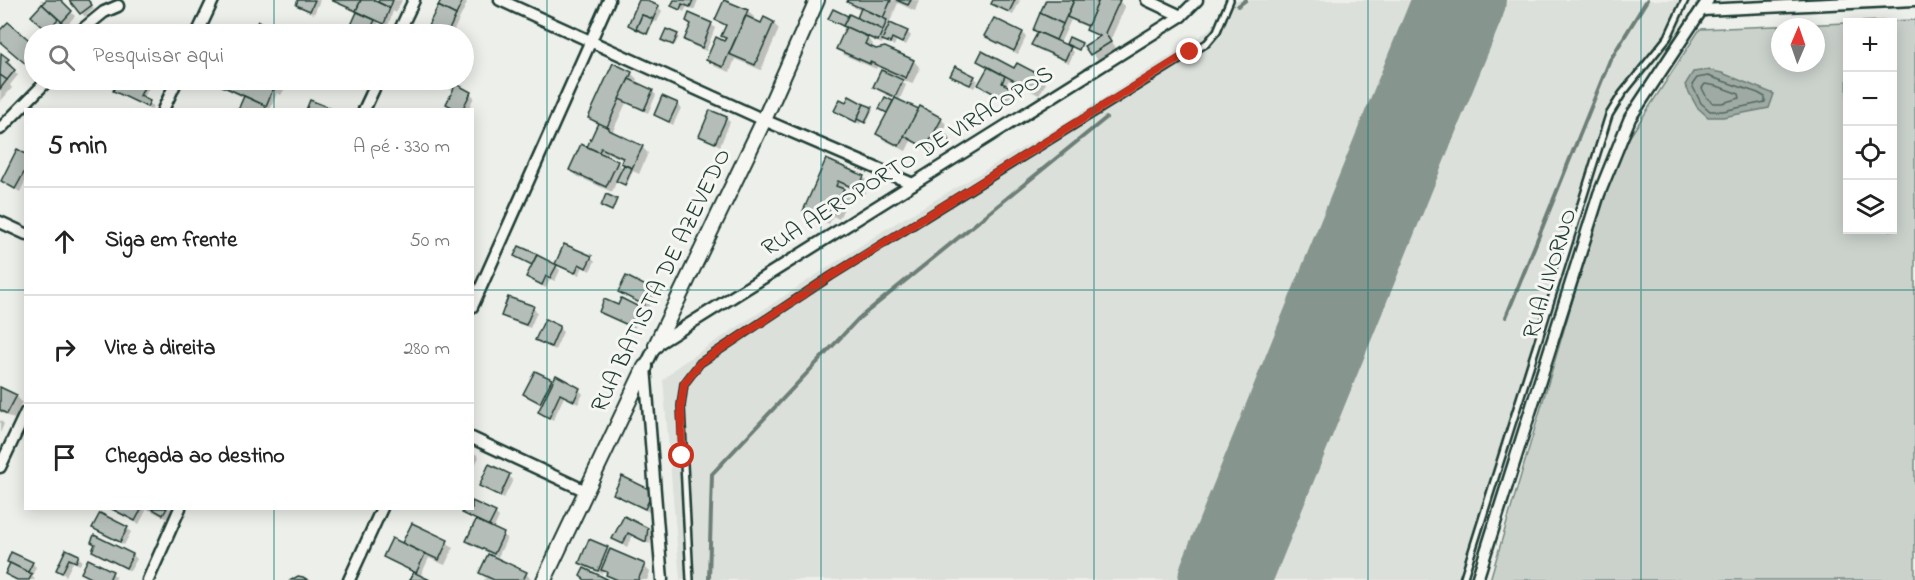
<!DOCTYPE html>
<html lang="pt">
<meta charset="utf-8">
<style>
:root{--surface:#fff;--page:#f2f2f2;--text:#222;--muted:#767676;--line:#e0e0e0}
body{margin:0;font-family:"Indie Flower",sans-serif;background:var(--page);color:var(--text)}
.controls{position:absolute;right:18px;top:18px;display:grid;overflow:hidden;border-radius:0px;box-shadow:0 3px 15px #0003}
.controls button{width:54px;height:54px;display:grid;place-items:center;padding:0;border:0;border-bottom:2px solid var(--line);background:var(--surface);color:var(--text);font:30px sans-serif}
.compass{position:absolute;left:1771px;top:18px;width:54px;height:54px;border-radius:50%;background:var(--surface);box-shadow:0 3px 15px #0003;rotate:2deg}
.stop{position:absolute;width:18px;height:18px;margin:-14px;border:4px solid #c8321e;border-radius:50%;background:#fff}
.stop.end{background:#c8321e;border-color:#fff;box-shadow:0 2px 6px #0008}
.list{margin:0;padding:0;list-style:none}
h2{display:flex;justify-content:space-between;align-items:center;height:78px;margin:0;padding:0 24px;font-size:26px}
h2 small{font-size:20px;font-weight:400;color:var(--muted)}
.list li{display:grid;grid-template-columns:39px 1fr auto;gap:18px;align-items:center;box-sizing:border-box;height:108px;padding:0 24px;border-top:2px solid var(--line)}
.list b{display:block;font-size:22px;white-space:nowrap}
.list em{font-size:20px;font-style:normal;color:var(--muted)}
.icon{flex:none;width:33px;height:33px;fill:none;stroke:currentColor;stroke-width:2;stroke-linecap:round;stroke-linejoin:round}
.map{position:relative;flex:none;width:1915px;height:580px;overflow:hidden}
.search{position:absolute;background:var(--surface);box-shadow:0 3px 15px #0003;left:24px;top:24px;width:450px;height:66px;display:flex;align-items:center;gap:15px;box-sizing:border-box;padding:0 21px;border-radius:33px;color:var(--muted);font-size:22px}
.panel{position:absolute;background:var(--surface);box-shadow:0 3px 15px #0003;left:24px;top:108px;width:450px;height:402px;border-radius:0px}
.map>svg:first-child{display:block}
.built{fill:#dce0db}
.green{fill:#cbd2cc;stroke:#758880;stroke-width:1.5;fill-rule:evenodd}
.water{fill:#9faaa4;stroke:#6c7e77;stroke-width:1.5}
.shadow{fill:#0003;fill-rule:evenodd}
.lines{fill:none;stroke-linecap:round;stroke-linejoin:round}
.shore{stroke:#526961;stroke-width:1.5}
.stream{stroke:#6c7e77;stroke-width:4}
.taxiway{stroke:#86968f;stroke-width:38}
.runway{stroke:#86968f;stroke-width:92}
.building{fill:#b4bdb8;stroke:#1f3d34;stroke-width:1.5}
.service-casing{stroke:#1f3d34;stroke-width:10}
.minor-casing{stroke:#1f3d34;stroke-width:15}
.tertiary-casing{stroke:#1f3d34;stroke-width:18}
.service{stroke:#f6f6f2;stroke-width:5}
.minor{stroke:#f6f6f2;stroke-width:10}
.tertiary{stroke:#f6f6f2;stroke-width:14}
.route{stroke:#c8321e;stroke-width:8}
.grid{fill:none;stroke:#0f766e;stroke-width:1.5;stroke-opacity:0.55}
.labels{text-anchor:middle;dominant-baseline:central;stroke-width:6;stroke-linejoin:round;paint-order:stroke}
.street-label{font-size:24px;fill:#1f3d34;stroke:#f6f6f2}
</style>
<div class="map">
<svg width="1915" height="580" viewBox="0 0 1915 580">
<rect width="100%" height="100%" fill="#edefea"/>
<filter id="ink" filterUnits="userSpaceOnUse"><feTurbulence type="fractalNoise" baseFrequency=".0167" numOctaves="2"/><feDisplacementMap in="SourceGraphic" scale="12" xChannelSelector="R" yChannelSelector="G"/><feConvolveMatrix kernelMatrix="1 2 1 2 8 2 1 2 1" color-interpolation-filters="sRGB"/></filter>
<g filter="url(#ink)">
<path class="built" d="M 1226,0 L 1691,0 L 1674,41 L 1621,103 L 1612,118 L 1468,580 L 680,580 L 663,380 L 678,366 L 886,229 L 1058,127 L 1192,42 L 1215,25 Z"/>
<path class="green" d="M 1915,20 L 1915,580 L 1490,580 L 1599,211 L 1627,141 L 1700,29 L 1847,23 L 1848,230 L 1892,230 L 1892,22 L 1855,22 ZM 1780,27 L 1816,27 L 1816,63 L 1780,63 Z"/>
<path class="water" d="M 1708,70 L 1722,73 L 1774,94 L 1769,108 L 1723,117 L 1708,117 L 1697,107 L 1685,85 L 1693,72 Z"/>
<g class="shadow">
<path d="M 40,0 L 58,0 L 75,16 L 67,25 L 63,22 L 52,34 L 33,16 L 44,4 Z"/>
<path d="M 71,0 L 87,0 L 94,9 L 85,17 Z"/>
<path d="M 300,0 L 320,0 L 314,14 L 302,8 L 298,4 Z"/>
<path d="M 333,0 L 369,0 L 384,6 L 380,2 L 380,0 L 402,0 L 396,13 L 393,11 L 388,26 L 379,22 L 373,34 L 353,34 L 350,31 L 358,13 Z"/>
<path d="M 443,0 L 464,0 L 467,3 L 452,34 L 428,34 Z"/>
<path d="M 641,0 L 658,7 L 662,11 L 657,22 L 654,21 L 648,35 L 634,28 L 630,25 Z"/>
<path d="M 675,0 L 698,0 L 694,10 L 687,7 L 684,12 L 673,5 Z"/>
<path d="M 849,0 L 919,0 L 915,11 L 898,3 L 889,24 L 907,32 L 911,36 L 906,45 L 896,41 L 894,46 L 884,39 L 882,44 L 867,38 L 873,44 L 871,49 L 876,51 L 885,48 L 914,61 L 920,68 L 912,84 L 899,78 L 906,85 L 899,101 L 941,119 L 947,125 L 940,139 L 947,138 L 949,142 L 936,150 L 935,149 L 933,153 L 911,141 L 906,151 L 884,140 L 878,134 L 889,113 L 883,110 L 892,102 L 894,103 L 896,99 L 879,91 L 875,87 L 883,70 L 877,67 L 876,69 L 844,55 L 838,48 L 862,11 L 855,8 Z"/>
<path d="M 995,0 L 1020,0 L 1013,15 L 997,7 L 993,3 Z"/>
<path d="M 1047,0 L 1090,0 L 1099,5 L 1101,0 L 1119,1 L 1125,7 L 1110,41 L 1116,48 L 1098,60 L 1087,47 L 1099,38 L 1088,30 L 1089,28 L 1071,20 L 1060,43 L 1074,52 L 1069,63 L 1037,49 L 1033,45 L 1038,33 L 1034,29 Z"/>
<path d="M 747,11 L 754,17 L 752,20 L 762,24 L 773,23 L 779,29 L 761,70 L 735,59 L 730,72 L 714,66 L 708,59 L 727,40 L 723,36 L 726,27 L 717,20 Z"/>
<path d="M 994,20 L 1023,33 L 1026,37 L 1018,54 L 990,40 L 986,36 Z"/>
<path d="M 687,21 L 711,24 L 715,28 L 706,51 L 689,44 L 686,40 L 692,25 Z"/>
<path d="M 8,24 L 34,46 L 34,70 L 0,41 L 0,33 Z"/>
<path d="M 677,35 L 679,37 L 675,45 L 663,39 Z"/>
<path d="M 2,55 L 12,64 L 9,67 L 18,75 L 10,85 L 12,88 L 0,102 Z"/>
<path d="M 979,61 L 1015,70 L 1018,65 L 1039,76 L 1046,83 L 1039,95 L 1009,80 L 1005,87 L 1013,92 L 1008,102 L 980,85 L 988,69 Z"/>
<path d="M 631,73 L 637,79 L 635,84 L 652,91 L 656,95 L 648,113 L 626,103 L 612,133 L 642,147 L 648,153 L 639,174 L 633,171 L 627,184 L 617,180 L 612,192 L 577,176 L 571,170 L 588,149 L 599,126 L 589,118 ZM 607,153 L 624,160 L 622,163 L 625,166 L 624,169 L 617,162 L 605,157 Z"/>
<path d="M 952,75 L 974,77 L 978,81 L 974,88 Z"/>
<path d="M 120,80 L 141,80 L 149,88 L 143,99 L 153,106 L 151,110 L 119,94 L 115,90 Z"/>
<path d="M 141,80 L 158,80 L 155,86 Z"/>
<path d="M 224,80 L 239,80 L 260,88 L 262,83 L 256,80 L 290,80 L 281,95 L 277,93 L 270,110 L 240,110 L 245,98 L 226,89 L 222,85 Z"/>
<path d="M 470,93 L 474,97 L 468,110 L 455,110 L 448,104 Z"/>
<path d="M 850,98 L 873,110 L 867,123 L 862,121 L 860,124 L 840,115 L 836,111 L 846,104 Z"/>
<path d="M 677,104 L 681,108 L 673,125 L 656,115 Z"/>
<path d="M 726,119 L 730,122 L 720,146 L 701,135 Z"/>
<path d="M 26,155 L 26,180 L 20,192 L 3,181 Z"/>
<path d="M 826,161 L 863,177 L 869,183 L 864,195 L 845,186 L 843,191 L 849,197 L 839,219 L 833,216 L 829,224 L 811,217 L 805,210 Z"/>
<path d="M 565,246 L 591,257 L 595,261 L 590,271 L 583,267 L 579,275 L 556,265 Z"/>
<path d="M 519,248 L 556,266 L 560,270 L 555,281 L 550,279 L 546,288 L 532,281 L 528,277 L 533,266 L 516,256 Z"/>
<path d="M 651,290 L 655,294 L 648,308 L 619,292 Z"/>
<path d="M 533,308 L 537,312 L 530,328 L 506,319 L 502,315 Z"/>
<path d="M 638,308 L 642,312 L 634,329 L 604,315 L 600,311 Z"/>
<path d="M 559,328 L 563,332 L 555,350 L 537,340 Z"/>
<path d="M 551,380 L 554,383 L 579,390 L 583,394 L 578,404 L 564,397 L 553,420 L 540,412 L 543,405 L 525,394 Z"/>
<path d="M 0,388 L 16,396 L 22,402 L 14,419 L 0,412 Z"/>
<path d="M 0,420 L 4,424 L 0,433 Z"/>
<path d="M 472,451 L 479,457 L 472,471 Z"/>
<path d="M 490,466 L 509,476 L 513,480 L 504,498 L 481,485 Z"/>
<path d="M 615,494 L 656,497 L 649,512 L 619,497 Z"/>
<path d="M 108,508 L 176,508 L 170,520 L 147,509 L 139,524 Z"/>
<path d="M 464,513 L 495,513 L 499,517 L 493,530 L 507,538 L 498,557 L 472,545 L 468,541 L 477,521 Z"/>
<path d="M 625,518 L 647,529 L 651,533 L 650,544 L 632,536 L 627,547 L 614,539 Z"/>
<path d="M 94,528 L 127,528 L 131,532 L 124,545 L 98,532 Z"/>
<path d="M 95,537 L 133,555 L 137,559 L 130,571 L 98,555 L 94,551 L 96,546 L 92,542 Z"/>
<path d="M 590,541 L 644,566 L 650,572 L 647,580 L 613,580 L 604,570 L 602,574 L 584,566 L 580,562 Z"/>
<path d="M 447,542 L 453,548 L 445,565 L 429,558 L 420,577 L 427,580 L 412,580 L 415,573 L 389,561 L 385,557 L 408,548 L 404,543 Z"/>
<path d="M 67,551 L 82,560 L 80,565 L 73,562 L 66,576 L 58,570 Z"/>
<path d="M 32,563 L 36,567 L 32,576 L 35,580 L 15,580 L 7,574 Z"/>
<path d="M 83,573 L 112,573 L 116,577 L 114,580 L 93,580 Z"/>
<path d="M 481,573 L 526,574 L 532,580 L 484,580 L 486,577 Z"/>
</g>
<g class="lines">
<g class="shore">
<path d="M 1708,76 L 1758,93 L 1765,97 L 1765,102 L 1723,111 L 1710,111 L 1701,103 L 1692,85 L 1697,78 Z"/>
<path d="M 1705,84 L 1717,86 L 1739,94 L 1740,98 L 1722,103 L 1713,103 L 1707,98 L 1702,88 Z"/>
</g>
<g class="stream">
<path d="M 1238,6 L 1246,0"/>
<path d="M 1506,317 L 1610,60 L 1647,0"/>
<path d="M 709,580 L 712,474 L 858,319 L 1106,118"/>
</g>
<path class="taxiway" d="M 1441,0 L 1442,44"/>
<path class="runway" d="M 1224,580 L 1460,0"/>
</g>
<g class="building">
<path d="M 46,0 L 61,0 L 72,11 L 62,22 L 42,4 Z"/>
<path d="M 69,0 L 88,0 L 92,5 L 80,14 Z"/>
<path d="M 298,0 L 315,0 L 310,11 L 296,5 Z"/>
<path d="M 331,0 L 361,0 L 356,11 Z"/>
<path d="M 361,0 L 373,0 L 390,8 L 384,24 L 356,11 Z"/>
<path d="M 379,0 L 393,0 L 390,8 L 378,2 Z"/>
<path d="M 441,0 L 463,0 L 456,15 L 438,6 Z"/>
<path d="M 639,0 L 645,0 L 659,6 L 653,19 L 642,15 L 636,29 L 628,25 Z"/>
<path d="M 674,0 L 693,0 L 690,7 L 682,4 L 680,10 L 671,6 Z"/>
<path d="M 724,0 L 748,10 L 723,67 L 706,60 L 716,37 L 724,41 L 726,38 L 721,36 L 726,25 L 715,20 Z"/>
<path d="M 848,0 L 891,0 L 883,18 L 847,2 Z"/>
<path d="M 896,0 L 911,0 L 908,5 Z"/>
<path d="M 993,0 L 1015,0 L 1009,12 L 991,4 Z"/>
<path d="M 1046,0 L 1074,0 L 1063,24 L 1040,13 Z"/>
<path d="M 1074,0 L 1094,0 L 1098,2 L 1088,26 L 1067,17 Z"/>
<path d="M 1099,0 L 1120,0 L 1105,33 L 1111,42 L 1090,55 L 1084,46 L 1100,36 L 1086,30 Z"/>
<path d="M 42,4 L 58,19 L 47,31 L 31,16 Z"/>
<path d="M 438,6 L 456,15 L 447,34 L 428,26 Z"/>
<path d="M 861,8 L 887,20 L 883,30 L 857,18 Z"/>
<path d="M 833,9 L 848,16 L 843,26 L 828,19 Z"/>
<path d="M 357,12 L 375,20 L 368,34 L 354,34 L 348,32 Z"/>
<path d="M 689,13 L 712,23 L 702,48 L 684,40 L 691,24 L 686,21 Z"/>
<path d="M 1040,13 L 1063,24 L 1056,40 L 1033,30 Z"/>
<path d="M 849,14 L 883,30 L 878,41 L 843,26 Z"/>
<path d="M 642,15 L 653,19 L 647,34 L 636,29 Z"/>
<path d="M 746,16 L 761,23 L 764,17 L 774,22 L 755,65 L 729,54 Z"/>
<path d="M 994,18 L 1023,32 L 1014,51 L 984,36 Z"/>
<path d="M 258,21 L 275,32 L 278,27 L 285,32 L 284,34 L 250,34 Z"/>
<path d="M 8,22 L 34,44 L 34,56 L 27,65 L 0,42 L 0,30 Z"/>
<path d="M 314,23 L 319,25 L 320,23 L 336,31 L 335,34 L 308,34 Z"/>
<path d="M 890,23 L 908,31 L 902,43 L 892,38 L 890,43 L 882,40 Z"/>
<path d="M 430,27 L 447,34 L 426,34 Z"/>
<path d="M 846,27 L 868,37 L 865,44 L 876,49 L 885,47 L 914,60 L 906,78 L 870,62 L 870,64 L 836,49 Z"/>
<path d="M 150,29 L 160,34 L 140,34 L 142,31 L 147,34 Z"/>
<path d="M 666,29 L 678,34 L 673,45 L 661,40 Z"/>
<path d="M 1038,32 L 1071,47 L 1065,60 L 1031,45 Z"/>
<path d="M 1069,37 L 1082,43 L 1079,50 L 1066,44 Z"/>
<path d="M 982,51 L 1014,68 L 1017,63 L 1040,75 L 1032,90 L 977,61 Z"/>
<path d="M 1,53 L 9,59 L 6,62 L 15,70 L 7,80 L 0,75 Z"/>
<path d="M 613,63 L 632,72 L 607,127 L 588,118 Z"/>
<path d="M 955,66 L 975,76 L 970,85 L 950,76 Z"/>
<path d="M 988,67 L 1005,76 L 1002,83 L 1010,87 L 1004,99 L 978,85 Z"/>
<path d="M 881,70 L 903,80 L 895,97 L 873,87 Z"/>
<path d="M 0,75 L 7,80 L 0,89 Z"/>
<path d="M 629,79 L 653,90 L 644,110 L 619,99 Z"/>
<path d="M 118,80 L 139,80 L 146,83 L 140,96 L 150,101 L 147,107 L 113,91 Z"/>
<path d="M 222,80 L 243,80 L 259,86 L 261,82 L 273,89 L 266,106 L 220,85 Z"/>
<path d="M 258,80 L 280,80 L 274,90 Z"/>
<path d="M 456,84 L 471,92 L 462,110 L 457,110 L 446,104 Z"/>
<path d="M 244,96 L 266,106 L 265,110 L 238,110 Z"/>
<path d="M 662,96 L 678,103 L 669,122 L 654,115 Z"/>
<path d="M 849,96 L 864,104 L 856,122 L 834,111 L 840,99 L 846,102 Z"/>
<path d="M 885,97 L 893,101 L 887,113 L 879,109 Z"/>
<path d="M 895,98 L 919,109 L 899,146 L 876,134 Z"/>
<path d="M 310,100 L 330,108 L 330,110 L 306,110 Z"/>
<path d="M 864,104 L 872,107 L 865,123 L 857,119 Z"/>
<path d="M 920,106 L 942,118 L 926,148 L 904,136 Z"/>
<path d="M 710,110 L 727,117 L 715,143 L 699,136 Z"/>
<path d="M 598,123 L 609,128 L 609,130 L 643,146 L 632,168 L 621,163 L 623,158 L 601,148 L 599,152 L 587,147 Z"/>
<path d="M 945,134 L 949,140 L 933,149 L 930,144 Z"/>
<path d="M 581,144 L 618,161 L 606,187 L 569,170 Z"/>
<path d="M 17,149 L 26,154 L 26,169 L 15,189 L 1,181 Z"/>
<path d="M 826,159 L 864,176 L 858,190 L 838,181 L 836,186 L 844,189 L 833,213 L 827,211 L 823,219 L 803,211 Z"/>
<path d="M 624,165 L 632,168 L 625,185 L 616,181 Z"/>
<path d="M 606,194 L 617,199 L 612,211 L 601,206 Z"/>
<path d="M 564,244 L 592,256 L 586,268 L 579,264 L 575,273 L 555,264 Z"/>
<path d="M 519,246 L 537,254 L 532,265 L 514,256 Z"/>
<path d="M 537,255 L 557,265 L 550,278 L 546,276 L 542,285 L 526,277 Z"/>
<path d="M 626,276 L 652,289 L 644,305 L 618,292 Z"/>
<path d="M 508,297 L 534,306 L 526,325 L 501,316 Z"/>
<path d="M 621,298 L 639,307 L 630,326 L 599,312 L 604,299 L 618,305 Z"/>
<path d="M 545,319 L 560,326 L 551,347 L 535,340 Z"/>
<path d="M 535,371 L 552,379 L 540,403 L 523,394 Z"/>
<path d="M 556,375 L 580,388 L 574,401 L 560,394 L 549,418 L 538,412 Z"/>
<path d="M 0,387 L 17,395 L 7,414 L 0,410 Z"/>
<path d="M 489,464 L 510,474 L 500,496 L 479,486 Z"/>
<path d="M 622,476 L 653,491 L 645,509 L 613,494 Z"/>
<path d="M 472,501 L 496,512 L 489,526 L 462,513 L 464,508 L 472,508 Z"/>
<path d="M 110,508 L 142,508 L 135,521 Z"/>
<path d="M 151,508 L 167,508 L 163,515 Z"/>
<path d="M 100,513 L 128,527 L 120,542 L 92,528 Z"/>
<path d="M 624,516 L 648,528 L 646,542 L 628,533 L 623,544 L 612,539 Z"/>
<path d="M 476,520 L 504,533 L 494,554 L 466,541 Z"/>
<path d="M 412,523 L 448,540 L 439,560 L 402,543 Z"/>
<path d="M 94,535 L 133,554 L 126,568 L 92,551 L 95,544 L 91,542 Z"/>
<path d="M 392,538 L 425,554 L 416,573 L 383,557 Z"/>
<path d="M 589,539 L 608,547 L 598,571 L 579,563 Z"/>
<path d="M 66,549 L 79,555 L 76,562 L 69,559 L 62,573 L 56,570 Z"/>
<path d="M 610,549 L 645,564 L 638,580 L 618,580 L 606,575 L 607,572 L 601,570 Z"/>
<path d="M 11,552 L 33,562 L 28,572 L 7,562 Z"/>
<path d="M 488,554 L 527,572 L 523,580 L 494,580 L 479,573 Z"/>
<path d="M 88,559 L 113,571 L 109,580 L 95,580 L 81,573 Z"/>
<path d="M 10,563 L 32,574 L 29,580 L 17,580 L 5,574 Z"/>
<path d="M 584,568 L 609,580 L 585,580 L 580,576 Z"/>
<path d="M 414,572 L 415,573 L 430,580 L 410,580 Z"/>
<path d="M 298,576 L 303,577 L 308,580 L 291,580 Z"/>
</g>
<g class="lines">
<defs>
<g id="service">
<path d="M 690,580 L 681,406 L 684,384 L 700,363 L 831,276 L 1207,43 L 1217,31 L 1230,0"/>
<path d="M 1463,580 L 1609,115 L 1622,94 L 1668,37 L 1685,0"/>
</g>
<g id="minor">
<path d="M 500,0 L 764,120 L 913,184"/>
<path d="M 1147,0 L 1181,16"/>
<path d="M 1702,10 L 1915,0"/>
<path d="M 77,34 L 104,12 L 118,6"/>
<path d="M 197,34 L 213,0"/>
<path d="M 398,34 L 414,0"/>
<path d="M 163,110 L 177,80"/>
<path d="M 364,110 L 378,80"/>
<path d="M 0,129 L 48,80"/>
<path d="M 0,222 L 26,234"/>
<path d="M 472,307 L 609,0"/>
<path d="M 472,438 L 586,491"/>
<path d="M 0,467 L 26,412"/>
<path d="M 148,580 L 180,508"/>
<path d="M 349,580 L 382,508"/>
<path d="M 662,580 L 645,367 L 656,345 L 1181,16 L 1197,0"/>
<path d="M 1477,580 L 1599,194 L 1630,118 L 1708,0"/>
</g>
<g id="tertiary">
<path d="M 656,345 L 764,120 L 817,0"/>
<path d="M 544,580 L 645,367"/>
</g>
</defs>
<use href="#service" class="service-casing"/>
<use href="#minor" class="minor-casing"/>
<use href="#tertiary" class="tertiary-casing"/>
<use href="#service" class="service"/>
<use href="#minor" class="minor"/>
<use href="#tertiary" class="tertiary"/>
</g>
</g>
<g class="lines" filter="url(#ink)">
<path class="route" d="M 682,456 L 681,406 L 684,384 L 700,363 L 831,276 L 1190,52"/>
</g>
<path class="grid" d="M 274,0 L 274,34M 547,0 L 547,580M 821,0 L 821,580M 1094,0 L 1094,580M 1368,0 L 1368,580M 1641,0 L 1641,580M 274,80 L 274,110M 0,290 L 26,290M 472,290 L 1915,290M 274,508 L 274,580"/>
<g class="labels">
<g class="street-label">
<text transform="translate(908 162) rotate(-32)">RUA AEROPORTO DE VIRACOPOS</text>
<text transform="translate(1551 274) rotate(-73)">RUA LIVORNO</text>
<text transform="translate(662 281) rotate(-64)">RUA BATISTA DE AZEVEDO</text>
</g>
</g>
</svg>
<div class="controls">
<button>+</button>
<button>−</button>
<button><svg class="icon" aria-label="locate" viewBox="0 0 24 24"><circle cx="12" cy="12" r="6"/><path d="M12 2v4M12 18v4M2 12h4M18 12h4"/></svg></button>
<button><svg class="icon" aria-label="layers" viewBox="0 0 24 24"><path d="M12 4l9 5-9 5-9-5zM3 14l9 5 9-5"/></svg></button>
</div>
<svg class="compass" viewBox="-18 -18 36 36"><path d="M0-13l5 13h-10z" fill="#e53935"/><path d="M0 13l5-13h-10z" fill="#767676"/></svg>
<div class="stop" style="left:682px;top:456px"></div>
<div class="stop end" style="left:1190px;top:52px"></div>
<div class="search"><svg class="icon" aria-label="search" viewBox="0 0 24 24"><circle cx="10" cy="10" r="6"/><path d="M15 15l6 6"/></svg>Pesquisar aqui</div>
<section class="panel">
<h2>5 min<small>A pé · 330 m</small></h2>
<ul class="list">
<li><svg class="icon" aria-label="ahead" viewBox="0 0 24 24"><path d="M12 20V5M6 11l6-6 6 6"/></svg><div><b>Siga em frente</b></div><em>50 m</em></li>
<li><svg class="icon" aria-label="right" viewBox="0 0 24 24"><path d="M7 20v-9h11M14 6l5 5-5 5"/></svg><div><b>Vire à direita</b></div><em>280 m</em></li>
<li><svg class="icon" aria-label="arrive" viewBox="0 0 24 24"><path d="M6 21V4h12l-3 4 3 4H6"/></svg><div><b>Chegada ao destino</b></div></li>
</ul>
</section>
</div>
